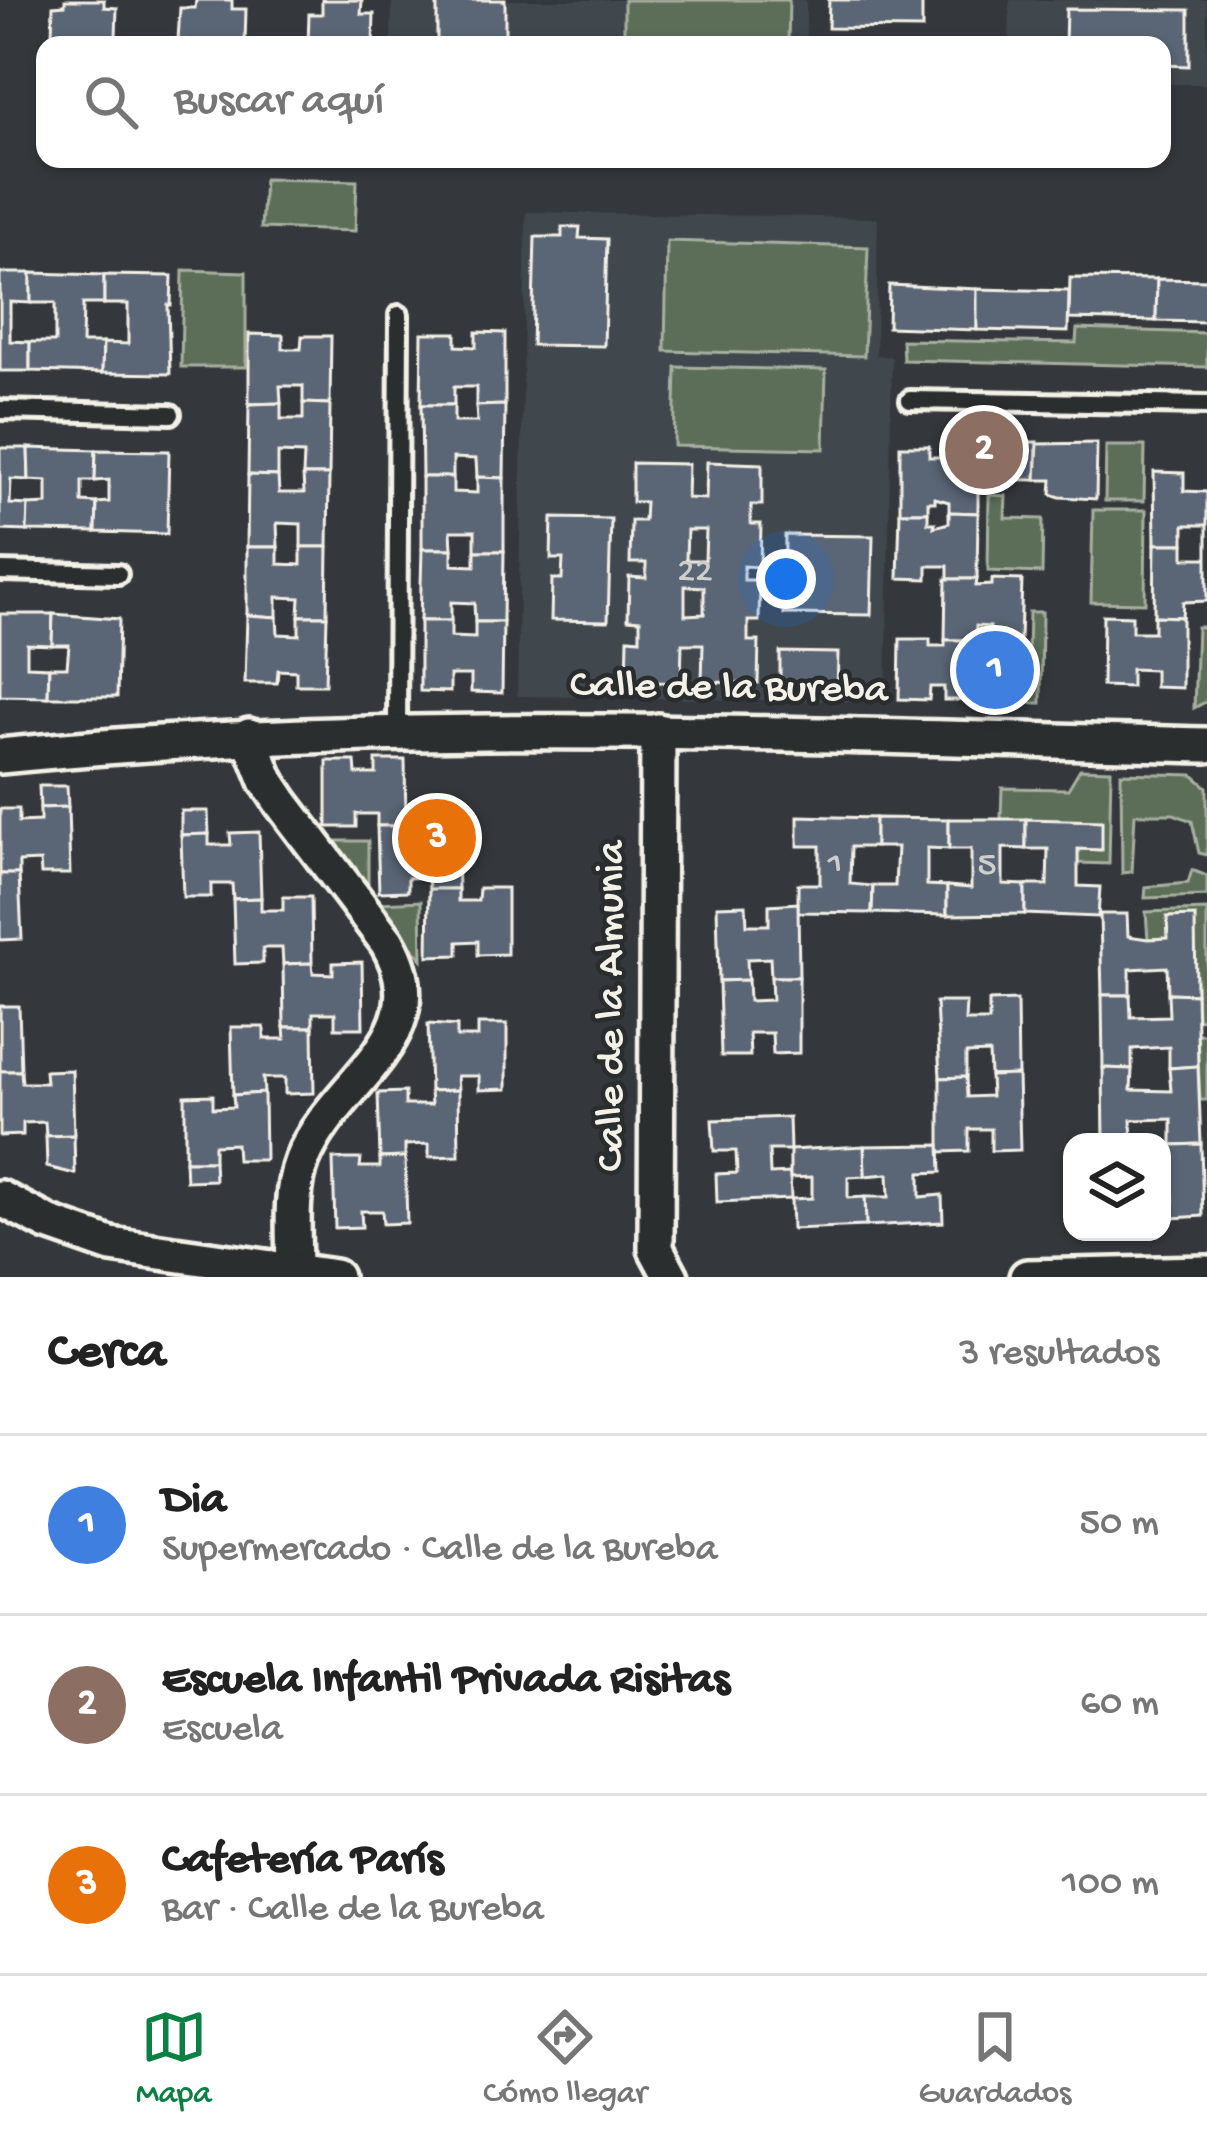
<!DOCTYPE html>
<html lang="es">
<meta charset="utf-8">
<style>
:root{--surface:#fff;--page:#f2f2f2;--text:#222;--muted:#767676;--line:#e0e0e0;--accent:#0b8043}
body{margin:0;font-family:"Gochi Hand",sans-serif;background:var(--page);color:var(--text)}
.controls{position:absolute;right:36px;bottom:36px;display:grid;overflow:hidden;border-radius:24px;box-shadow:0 3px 9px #0004}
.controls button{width:108px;height:108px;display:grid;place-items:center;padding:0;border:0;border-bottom:3px solid var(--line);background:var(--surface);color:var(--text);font:60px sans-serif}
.you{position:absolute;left:786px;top:579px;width:42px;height:42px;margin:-30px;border:9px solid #fff;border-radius:50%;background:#1a73e8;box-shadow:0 0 0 18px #1a73e833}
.badge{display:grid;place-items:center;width:78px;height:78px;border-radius:50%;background:var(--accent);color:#fff;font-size:39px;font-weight:700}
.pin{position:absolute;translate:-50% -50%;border:6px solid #fff;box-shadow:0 3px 12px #0006}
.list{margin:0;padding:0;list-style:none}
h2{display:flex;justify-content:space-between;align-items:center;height:156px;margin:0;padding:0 48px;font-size:51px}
h2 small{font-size:39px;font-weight:400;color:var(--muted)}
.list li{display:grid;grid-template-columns:78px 1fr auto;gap:36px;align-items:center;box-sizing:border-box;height:180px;padding:0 48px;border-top:3px solid var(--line)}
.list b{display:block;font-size:45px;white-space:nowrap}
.list p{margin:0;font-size:39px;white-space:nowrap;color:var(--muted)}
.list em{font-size:39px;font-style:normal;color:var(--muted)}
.icon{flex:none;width:66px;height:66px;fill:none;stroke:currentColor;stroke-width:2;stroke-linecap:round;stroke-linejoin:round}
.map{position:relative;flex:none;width:1207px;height:1277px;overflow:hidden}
.search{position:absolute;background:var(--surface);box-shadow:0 3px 9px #0004;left:36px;right:36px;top:36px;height:132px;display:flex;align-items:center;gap:30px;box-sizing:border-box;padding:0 42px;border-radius:24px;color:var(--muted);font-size:45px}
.sheet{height:696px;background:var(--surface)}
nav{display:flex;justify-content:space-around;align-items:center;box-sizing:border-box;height:168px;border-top:3px solid var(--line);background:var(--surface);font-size:33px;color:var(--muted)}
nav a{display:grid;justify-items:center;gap:6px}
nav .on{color:var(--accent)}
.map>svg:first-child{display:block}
.built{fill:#3f464d}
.green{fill:#5b6e58;stroke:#a8b0a0;stroke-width:3}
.building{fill:#5a6575;stroke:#f4f1e8;stroke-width:3;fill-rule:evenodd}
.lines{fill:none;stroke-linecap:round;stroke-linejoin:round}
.service-casing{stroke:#f4f1e8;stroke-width:26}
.minor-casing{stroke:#f4f1e8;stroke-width:42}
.service{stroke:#2a2d2e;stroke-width:16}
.minor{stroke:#2a2d2e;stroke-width:33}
.labels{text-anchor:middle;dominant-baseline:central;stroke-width:9;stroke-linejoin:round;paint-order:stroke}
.number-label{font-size:36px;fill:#cececb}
.street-label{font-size:42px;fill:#f4f1e8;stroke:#2a2d2e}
</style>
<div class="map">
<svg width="1207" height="1277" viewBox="0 0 1207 1277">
<rect width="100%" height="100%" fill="#34383c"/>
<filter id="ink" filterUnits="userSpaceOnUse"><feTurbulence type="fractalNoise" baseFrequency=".00833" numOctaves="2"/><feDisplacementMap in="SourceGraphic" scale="24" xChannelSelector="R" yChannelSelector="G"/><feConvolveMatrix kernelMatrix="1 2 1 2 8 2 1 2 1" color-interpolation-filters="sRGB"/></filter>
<g filter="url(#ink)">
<g class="built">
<path d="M 392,0 L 806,0 L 806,45 L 391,45 Z"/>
<path d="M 1010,0 L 1207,0 L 1207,84 L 1162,84 L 1162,45 L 1009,45 Z"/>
<path d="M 526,212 L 878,218 L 876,355 L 892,357 L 886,702 L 517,696 Z"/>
</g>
<g class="green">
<path d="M 624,0 L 789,0 L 788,45 L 624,45 Z"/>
<path d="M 264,179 L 357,181 L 355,231 L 261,228 Z"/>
<path d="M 667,241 L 868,247 L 864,356 L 665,351 Z"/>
<path d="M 183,270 L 246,272 L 246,367 L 181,367 Z"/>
<path d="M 1077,329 L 1207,333 L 1207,367 L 903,360 L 902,340 L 1076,343 Z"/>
<path d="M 676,367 L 826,370 L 824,449 L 674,446 Z"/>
<path d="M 1106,446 L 1145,446 L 1144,501 L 1105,501 Z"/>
<path d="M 989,495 L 1006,496 L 1005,518 L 1043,519 L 1042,573 L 988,571 Z"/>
<path d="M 1093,510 L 1146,510 L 1145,603 L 1091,602 Z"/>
<path d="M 1029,612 L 1042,612 L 1041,703 L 1022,703 L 1022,656 L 1028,656 Z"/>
<path d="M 1197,627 L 1207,627 L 1207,701 L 1194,708 Z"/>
<path d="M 1080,769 L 1111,770 L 1109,864 L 1078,863 L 1078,849 L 1101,850 L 1001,819 L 1002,788 L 1068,789 Z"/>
<path d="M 1121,773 L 1193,775 L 1207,787 L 1207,855 L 1199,853 L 1192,821 L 1174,814 L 1135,814 L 1132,872 L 1122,873 Z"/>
<path d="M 326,841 L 368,841 L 368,896 Z"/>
<path d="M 1192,870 L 1207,876 L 1207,896 L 1145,898 L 1146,887 L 1188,883 Z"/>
<path d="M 421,901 L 422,959 L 376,903 Z"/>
<path d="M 1207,910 L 1207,1018 L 1197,1019 L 1194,917 L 1168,917 L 1168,938 L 1148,939 L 1146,912 Z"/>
<path d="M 1197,1034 L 1207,1034 L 1207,1100 L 1200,1100 Z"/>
</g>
<g class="building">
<path d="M 65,0 L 104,0 L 104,7 L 117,8 L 116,37 L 52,34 L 53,6 L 65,5 Z"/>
<path d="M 196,0 L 232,0 L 232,9 L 246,9 L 245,43 L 178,40 L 180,8 L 195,8 Z"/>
<path d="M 322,0 L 362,0 L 361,14 L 374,14 L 373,45 L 308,45 L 309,14 L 322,14 Z"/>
<rect x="437" y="0" width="68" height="45"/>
<path d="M 829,0 L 922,0 L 922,29 L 828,28 Z"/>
<path d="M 1066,9 L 1189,10 L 1189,66 L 1162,65 L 1162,45 L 1065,45 Z"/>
<path d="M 562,227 L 580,227 L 579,238 L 607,239 L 604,346 L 532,345 L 535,237 L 562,237 Z"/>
<path d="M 0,273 L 31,273 L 31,303 L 10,302 L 10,341 L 30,342 L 30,371 L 0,371 Z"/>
<path d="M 31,273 L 104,275 L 104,304 L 83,304 L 82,343 L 103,343 L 102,373 L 30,371 L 30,342 L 55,342 L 55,303 L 31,303 Z"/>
<path d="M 104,275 L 172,276 L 171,305 L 168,305 L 170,374 L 102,373 L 103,343 L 128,344 L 128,304 L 104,304 Z"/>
<path d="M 1070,278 L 1157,279 L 1156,321 L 1069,319 Z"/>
<path d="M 1157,279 L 1207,280 L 1207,322 L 1156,321 Z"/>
<path d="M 889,285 L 977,289 L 977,330 L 888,327 Z"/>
<path d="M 977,289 L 1069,291 L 1068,332 L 977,330 Z"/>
<path d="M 476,332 L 505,333 L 505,405 L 476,406 L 476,387 L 454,387 L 454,405 L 421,405 L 422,333 L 456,333 L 456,346 L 476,347 Z"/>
<path d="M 249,334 L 283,335 L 283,349 L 301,349 L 302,336 L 331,336 L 330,404 L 303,403 L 303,386 L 280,386 L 281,403 L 249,404 Z"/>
<path d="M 281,403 L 281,419 L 303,419 L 303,403 L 330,404 L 329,475 L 303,475 L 304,454 L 278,453 L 278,476 L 248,475 L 249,404 Z"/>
<path d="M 421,405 L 454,405 L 454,422 L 477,422 L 476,406 L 505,405 L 504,478 L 477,477 L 476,459 L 453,458 L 453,477 L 422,477 Z"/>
<path d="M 978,442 L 1037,442 L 1036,480 L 978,479 Z"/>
<path d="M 1097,443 L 1096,499 L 1060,497 L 1051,494 L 1052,480 L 1036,480 L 1038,444 Z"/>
<path d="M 900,446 L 929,446 L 929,457 L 950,457 L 950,447 L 978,447 L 978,513 L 949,512 L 949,502 L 935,498 L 935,502 L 928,502 L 928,512 L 900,512 Z"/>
<path d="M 0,448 L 28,448 L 29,480 L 11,479 L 10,504 L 28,505 L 27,531 L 0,530 Z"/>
<path d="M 28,448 L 96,450 L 95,481 L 82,481 L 82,502 L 97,503 L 96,532 L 27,531 L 28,505 L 47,504 L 47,481 L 29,480 Z"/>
<path d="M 96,450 L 169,451 L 167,534 L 96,532 L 97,503 L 109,502 L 109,480 L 95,481 Z"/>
<path d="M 707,462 L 762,464 L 762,505 L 751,505 L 751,524 L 761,524 L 760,567 L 744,566 L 744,580 L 760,580 L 759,621 L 748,621 L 748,641 L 759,641 L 758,683 L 702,682 L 703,644 L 682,644 L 681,683 L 627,681 L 628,638 L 640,639 L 640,620 L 628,619 L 629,577 L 646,578 L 646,563 L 630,563 L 631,521 L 644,521 L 645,502 L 632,502 L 632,463 L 688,464 L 687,498 L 706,499 ZM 687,530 L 706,530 L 705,560 L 686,560 ZM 685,586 L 704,587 L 704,614 L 685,615 Z"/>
<path d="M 1154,472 L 1184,473 L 1184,491 L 1207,492 L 1207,545 L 1207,525 L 1184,525 L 1184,544 L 1155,544 Z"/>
<path d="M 248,475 L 278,476 L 279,493 L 304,493 L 303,475 L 329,475 L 328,547 L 301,547 L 301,524 L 277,523 L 278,547 L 247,547 Z"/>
<path d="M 422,477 L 453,477 L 453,492 L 477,493 L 477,477 L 504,478 L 504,551 L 475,551 L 475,531 L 451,531 L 452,549 L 422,549 Z"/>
<path d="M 900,512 L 928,512 L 928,523 L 935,523 L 934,527 L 949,523 L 949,512 L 978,513 L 977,579 L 948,579 L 948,566 L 927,566 L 927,579 L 898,578 Z"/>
<path d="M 552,518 L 611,519 L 608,621 L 551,620 L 552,579 L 562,579 L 563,559 L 551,559 Z"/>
<path d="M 785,535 L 873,536 L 871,615 L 784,614 Z"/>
<path d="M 1155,544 L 1184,544 L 1184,558 L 1207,558 L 1207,545 L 1207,601 L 1183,602 L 1182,617 L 1154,616 Z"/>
<path d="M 247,547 L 278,547 L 278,564 L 301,565 L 301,547 L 328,547 L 327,616 L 299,616 L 300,598 L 277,597 L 277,617 L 247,615 Z"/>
<path d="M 422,549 L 452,549 L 452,565 L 475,566 L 475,551 L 504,551 L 503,622 L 475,622 L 474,603 L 451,602 L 451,621 L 420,621 Z"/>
<path d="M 946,579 L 977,579 L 976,586 L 992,585 L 992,579 L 1022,580 L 1020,640 L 989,640 L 990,627 L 976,626 L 975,640 L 945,640 Z"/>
<path d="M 0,614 L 53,614 L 52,645 L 27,644 L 27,666 L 49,667 L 48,697 L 0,696 Z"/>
<path d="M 53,614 L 119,619 L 117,697 L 48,697 L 49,667 L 67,667 L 69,645 L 52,645 Z"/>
<path d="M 247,615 L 277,617 L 278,634 L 299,635 L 299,616 L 327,616 L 325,685 L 296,685 L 296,671 L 278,670 L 277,683 L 245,683 Z"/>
<path d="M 1103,615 L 1132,616 L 1132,632 L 1154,632 L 1154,616 L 1182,617 L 1182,688 L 1155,687 L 1155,670 L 1131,669 L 1131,687 L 1102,686 Z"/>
<path d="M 420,621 L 451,621 L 451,637 L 475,638 L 475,622 L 503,622 L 502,693 L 471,692 L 471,675 L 450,675 L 450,692 L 420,691 Z"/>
<path d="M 900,639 L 930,639 L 930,646 L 945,646 L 945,640 L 975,640 L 974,700 L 944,700 L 944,687 L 930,687 L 929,700 L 899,699 Z"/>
<path d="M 975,640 L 1016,640 L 1015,701 L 974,700 Z"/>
<path d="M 780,652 L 838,653 L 837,694 L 780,693 Z"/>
<path d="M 376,760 L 405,760 L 406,826 L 377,826 L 377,814 L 356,814 L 356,827 L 327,827 L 327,761 L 355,761 L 356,774 L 376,774 Z"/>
<path d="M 39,786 L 67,786 L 68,807 L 40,808 Z"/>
<path d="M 68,807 L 70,874 L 41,874 L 40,861 L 19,862 L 19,874 L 0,874 L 0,809 L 19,809 L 19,822 L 40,821 L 40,808 Z"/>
<path d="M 181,811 L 208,811 L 209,834 L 181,835 Z"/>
<path d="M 798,816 L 875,818 L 875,847 L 851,847 L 850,884 L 873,886 L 872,913 L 798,912 L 798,884 L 820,884 L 820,846 L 798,846 Z"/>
<path d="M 875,818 L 949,819 L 949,849 L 927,848 L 927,885 L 947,886 L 947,915 L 872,913 L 873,886 L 895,886 L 897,847 L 875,847 Z"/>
<path d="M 949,819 L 1026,819 L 1026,849 L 1003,848 L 1003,884 L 1025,885 L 1025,914 L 947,915 L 947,886 L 971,888 L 971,849 L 949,849 Z"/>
<path d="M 1026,819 L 1102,821 L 1102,850 L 1078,849 L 1078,886 L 1100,887 L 1098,917 L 1025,914 L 1025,885 L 1047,885 L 1048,849 L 1026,849 Z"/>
<path d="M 456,822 L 458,889 L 429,889 L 428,877 L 408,878 L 408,891 L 379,892 L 377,826 L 406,826 L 406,838 L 427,838 L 427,824 Z"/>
<path d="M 259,832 L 261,898 L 233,899 L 232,884 L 211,884 L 211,897 L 183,897 L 181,835 L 209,834 L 209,845 L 231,845 L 230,833 Z"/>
<path d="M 0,874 L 19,874 L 22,939 L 0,940 Z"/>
<path d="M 479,888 L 507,888 L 507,954 L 478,955 L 478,941 L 458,942 L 458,955 L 428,956 L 429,889 L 458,889 L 458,901 L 478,901 Z"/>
<path d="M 283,897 L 311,897 L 312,963 L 283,964 L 282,948 L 263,948 L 263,963 L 235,964 L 233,899 L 261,898 L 261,910 L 283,910 Z"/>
<path d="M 798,903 L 799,977 L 771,977 L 770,958 L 747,959 L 748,980 L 719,981 L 717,906 L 746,905 L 747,925 L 769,925 L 769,905 Z"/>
<path d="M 1100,914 L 1127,914 L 1128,936 L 1148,939 L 1168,938 L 1167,917 L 1195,916 L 1196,994 L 1168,993 L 1167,967 L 1130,969 L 1130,995 L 1102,995 Z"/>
<path d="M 362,962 L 363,1028 L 335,1028 L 335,1013 L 313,1013 L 313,1027 L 284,1027 L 283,964 L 312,963 L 313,973 L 333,974 L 333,963 Z"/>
<path d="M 771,977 L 799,977 L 799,1053 L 773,1054 L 772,1033 L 749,1033 L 750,1056 L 721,1056 L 719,981 L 748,980 L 749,1001 L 772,1000 Z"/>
<path d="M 1168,993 L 1196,994 L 1198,1066 L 1169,1068 L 1169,1047 L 1132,1049 L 1132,1069 L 1103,1068 L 1102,995 L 1130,995 L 1131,1017 L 1169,1016 Z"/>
<path d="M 1017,1000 L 1018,1075 L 990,1076 L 989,1053 L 966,1054 L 966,1077 L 940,1078 L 936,1002 L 966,1002 L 965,1021 L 989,1021 L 989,1001 Z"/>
<path d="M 0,1006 L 19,1006 L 21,1071 L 0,1071 Z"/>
<path d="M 428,1024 L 457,1026 L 457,1037 L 478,1037 L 478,1024 L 507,1024 L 507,1089 L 479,1090 L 479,1076 L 457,1076 L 458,1090 L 430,1091 Z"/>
<path d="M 231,1027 L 264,1027 L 264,1039 L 285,1039 L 284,1027 L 313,1027 L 314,1093 L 285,1094 L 285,1078 L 263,1078 L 264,1093 L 233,1095 Z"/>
<path d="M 1198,1066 L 1201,1144 L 1172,1145 L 1172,1119 L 1131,1120 L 1132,1142 L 1104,1142 L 1103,1068 L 1132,1069 L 1131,1090 L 1171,1091 L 1169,1068 Z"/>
<path d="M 72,1070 L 74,1135 L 46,1136 L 45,1122 L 23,1123 L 23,1135 L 0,1136 L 0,1071 L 21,1071 L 22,1083 L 46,1083 L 45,1071 Z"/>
<path d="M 1018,1075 L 1020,1150 L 991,1151 L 991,1129 L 969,1129 L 969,1151 L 940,1152 L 940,1078 L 966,1077 L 967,1097 L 991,1096 L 990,1076 Z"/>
<path d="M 458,1090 L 459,1156 L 429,1157 L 429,1144 L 405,1145 L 405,1157 L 380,1158 L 378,1093 L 405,1092 L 405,1105 L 431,1105 L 430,1091 Z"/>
<path d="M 264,1093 L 265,1160 L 237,1160 L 236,1144 L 214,1145 L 214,1161 L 185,1161 L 185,1096 L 213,1095 L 213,1108 L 234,1107 L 233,1095 Z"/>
<path d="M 789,1117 L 790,1150 L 769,1150 L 770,1174 L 790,1173 L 791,1199 L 717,1202 L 716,1174 L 737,1173 L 736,1151 L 714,1151 L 712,1120 Z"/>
<path d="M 74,1135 L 75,1174 L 47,1167 L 46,1136 Z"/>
<path d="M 1201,1144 L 1203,1216 L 1173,1218 L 1173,1195 L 1162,1195 L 1162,1166 L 1172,1166 L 1172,1145 Z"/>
<path d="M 940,1145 L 941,1172 L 920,1173 L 920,1197 L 942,1195 L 943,1222 L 866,1226 L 865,1197 L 889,1197 L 888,1174 L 865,1176 L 864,1146 Z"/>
<path d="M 864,1146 L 865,1176 L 848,1177 L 848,1198 L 865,1197 L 866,1226 L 792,1229 L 791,1199 L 812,1198 L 812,1177 L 790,1178 L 790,1150 Z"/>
<path d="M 405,1157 L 407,1223 L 383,1224 L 382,1211 L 361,1211 L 362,1227 L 335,1228 L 333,1159 L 361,1159 L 360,1167 L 380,1167 L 380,1158 Z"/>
<path d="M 185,1161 L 214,1161 L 215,1180 L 186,1181 Z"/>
</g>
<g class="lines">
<defs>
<g id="service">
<path d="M 910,400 L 1207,405"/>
<path d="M 0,410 L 171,414"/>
<path d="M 0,571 L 118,574"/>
<path d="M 397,732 L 399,315"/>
</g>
<g id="minor">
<path d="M 658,731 L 656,1249 L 671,1277"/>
<path d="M 249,736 L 267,781 L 281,802 L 387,942 C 443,1038 334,1079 302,1160 C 289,1193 294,1236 294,1272"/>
<path d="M 0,756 C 401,716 804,735 1207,745"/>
<path d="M 0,1198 L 48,1223 L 111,1245 L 335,1277"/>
<path d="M 1027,1277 L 1207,1273"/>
</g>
</defs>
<use href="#service" class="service-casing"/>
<use href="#minor" class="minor-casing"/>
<use href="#service" class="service"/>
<use href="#minor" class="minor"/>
</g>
</g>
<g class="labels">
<g class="number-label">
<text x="695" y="572">22</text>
<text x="835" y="865">1</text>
<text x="987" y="866">5</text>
</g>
<g class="street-label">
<text transform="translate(729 690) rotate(1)">Calle de la Bureba</text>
<text transform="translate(613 1006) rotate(-90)">Calle de la Almunia</text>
</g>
</g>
</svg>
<div class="controls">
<button><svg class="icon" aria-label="layers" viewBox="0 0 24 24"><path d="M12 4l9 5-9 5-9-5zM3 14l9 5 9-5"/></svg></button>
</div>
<div class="you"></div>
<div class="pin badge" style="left:995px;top:670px;background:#3f7fe0">1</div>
<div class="pin badge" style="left:984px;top:450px;background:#8d6e63">2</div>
<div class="pin badge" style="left:437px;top:838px;background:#e8710a">3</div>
<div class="search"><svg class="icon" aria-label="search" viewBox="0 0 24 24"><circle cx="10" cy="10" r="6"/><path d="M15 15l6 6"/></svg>Buscar aquí</div>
</div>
<section class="sheet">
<h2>Cerca<small>3 resultados</small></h2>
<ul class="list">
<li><span class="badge" style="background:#3f7fe0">1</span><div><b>Dia</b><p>Supermercado · Calle de la Bureba</p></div><em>50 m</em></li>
<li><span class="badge" style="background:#8d6e63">2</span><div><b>Escuela Infantil Privada Risitas</b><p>Escuela</p></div><em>60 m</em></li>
<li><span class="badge" style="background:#e8710a">3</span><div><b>Cafetería París</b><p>Bar · Calle de la Bureba</p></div><em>100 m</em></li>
</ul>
</section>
<nav>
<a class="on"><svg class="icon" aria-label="map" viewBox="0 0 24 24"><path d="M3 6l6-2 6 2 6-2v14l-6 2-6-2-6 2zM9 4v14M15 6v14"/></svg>Mapa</a>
<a><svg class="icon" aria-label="directions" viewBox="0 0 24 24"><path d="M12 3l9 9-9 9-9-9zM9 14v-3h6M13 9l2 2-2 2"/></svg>Cómo llegar</a>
<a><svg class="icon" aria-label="saved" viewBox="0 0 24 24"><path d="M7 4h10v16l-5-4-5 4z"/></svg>Guardados</a>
</nav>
